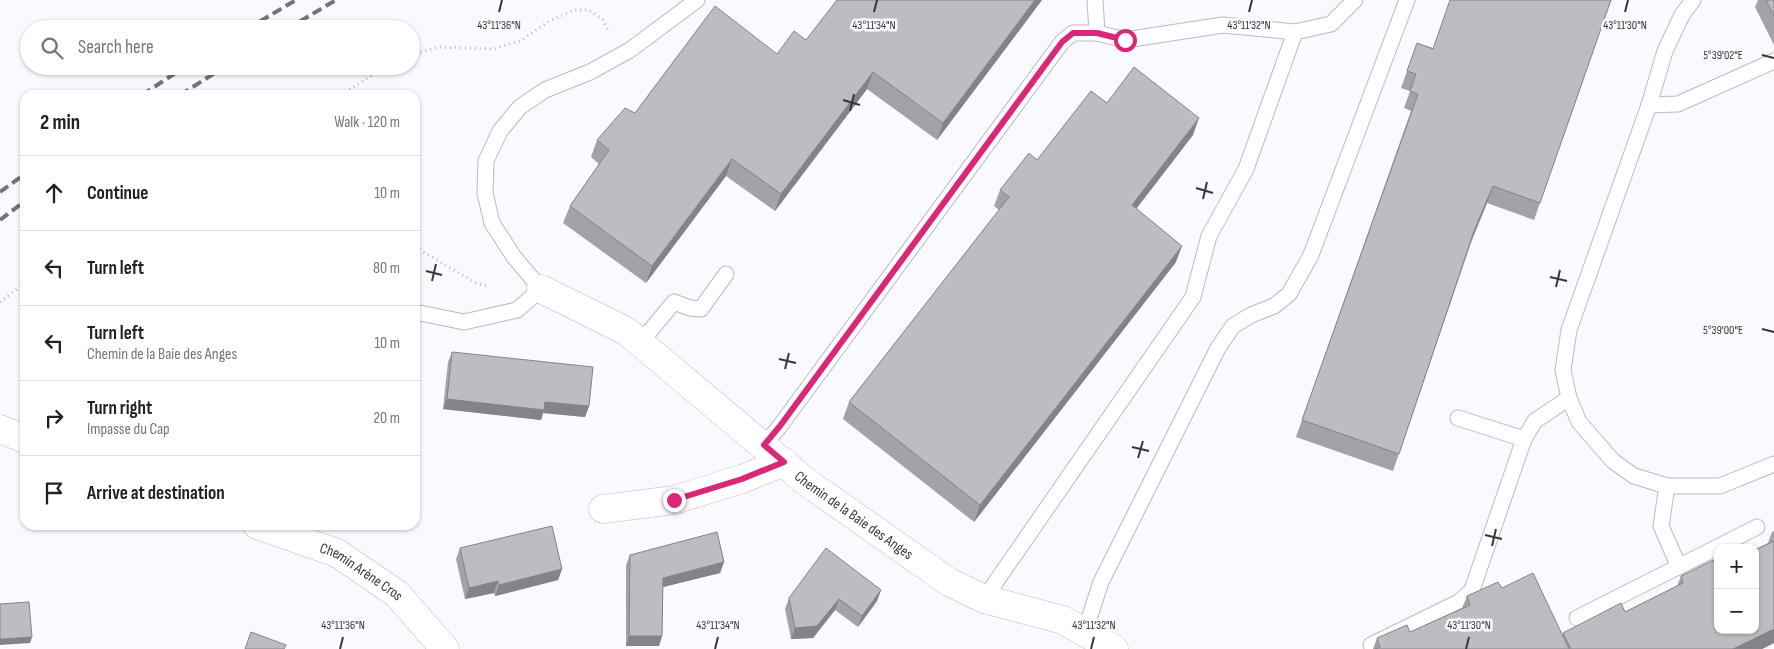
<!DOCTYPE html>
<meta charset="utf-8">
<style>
:root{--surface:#fff;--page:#f6f6f6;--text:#222;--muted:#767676;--line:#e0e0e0}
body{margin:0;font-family:"Sofia Sans Condensed",sans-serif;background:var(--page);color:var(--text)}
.controls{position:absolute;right:15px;bottom:15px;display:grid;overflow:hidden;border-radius:10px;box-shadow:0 1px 4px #0004}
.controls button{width:45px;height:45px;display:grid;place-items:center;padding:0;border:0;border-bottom:1px solid var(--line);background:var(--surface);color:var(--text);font:25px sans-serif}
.stop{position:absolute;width:15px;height:15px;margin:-11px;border:4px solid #db2777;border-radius:50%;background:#fff}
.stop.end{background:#db2777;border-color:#fff;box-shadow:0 1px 5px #0008}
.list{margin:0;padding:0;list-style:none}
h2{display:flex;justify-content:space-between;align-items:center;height:65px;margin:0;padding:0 20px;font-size:21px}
h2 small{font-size:16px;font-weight:400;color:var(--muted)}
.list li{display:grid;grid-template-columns:32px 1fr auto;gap:15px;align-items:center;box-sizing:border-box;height:75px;padding:0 20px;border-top:1px solid var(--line)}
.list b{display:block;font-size:19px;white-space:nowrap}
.list p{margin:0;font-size:16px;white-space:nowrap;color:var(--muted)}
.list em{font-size:16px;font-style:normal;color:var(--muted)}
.icon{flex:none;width:28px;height:28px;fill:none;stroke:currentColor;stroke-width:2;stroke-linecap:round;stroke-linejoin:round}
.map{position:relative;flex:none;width:1774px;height:649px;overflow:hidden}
.search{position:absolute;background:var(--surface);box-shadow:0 1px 4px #0004;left:20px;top:20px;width:400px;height:55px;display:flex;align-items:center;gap:12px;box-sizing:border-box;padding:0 18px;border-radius:28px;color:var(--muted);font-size:19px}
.panel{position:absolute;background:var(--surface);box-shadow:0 1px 4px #0004;left:20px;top:90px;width:400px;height:440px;border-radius:15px}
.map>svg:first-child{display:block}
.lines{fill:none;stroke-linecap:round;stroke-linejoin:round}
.service-casing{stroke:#b9bbbf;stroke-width:17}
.minor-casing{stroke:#b9bbbf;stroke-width:29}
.path{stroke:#b9babe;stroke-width:3;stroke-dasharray:1 4;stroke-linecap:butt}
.service{stroke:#fff;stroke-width:15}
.minor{stroke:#fff;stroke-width:28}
.rail{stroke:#737477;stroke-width:4;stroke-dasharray:10 5;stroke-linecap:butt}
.wall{fill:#a1a3a6}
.shaded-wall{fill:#838487}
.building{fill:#bbbdc1;stroke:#838487}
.route{stroke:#db2777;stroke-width:6}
.ticks{fill:none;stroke:#363739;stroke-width:2}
.labels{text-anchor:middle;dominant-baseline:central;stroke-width:5;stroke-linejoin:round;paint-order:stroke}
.street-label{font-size:15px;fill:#363739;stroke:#f9faff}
.ticks-label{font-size:12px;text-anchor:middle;fill:#363739;stroke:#f9faff;stroke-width:5;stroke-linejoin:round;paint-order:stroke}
</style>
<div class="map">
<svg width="1774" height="649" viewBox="0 0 1774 649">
<rect width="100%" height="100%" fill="#f9faff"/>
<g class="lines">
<defs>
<g id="service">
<path d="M 1095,0 L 1097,33"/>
<path d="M 1693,0 L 1682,15 L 1665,51 L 1649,105 L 1569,330 L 1563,370 L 1569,398 L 1579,422 L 1613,461 L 1634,476 L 1667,486 L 1720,486 L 1774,464"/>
<path d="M 1649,105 L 1678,104 L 1774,61"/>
<path d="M 415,312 L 464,322 L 517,310 L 541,289 L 514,257 L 492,223 L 485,193 L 486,161 L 500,131 L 520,107 L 545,90 L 590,72 L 630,50 L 697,0"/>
<path d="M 640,343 L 674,302 L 690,308 L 701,309 L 726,274"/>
<path d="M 1458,418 L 1524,439"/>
<path d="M 764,445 L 780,426 L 1062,42 L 1073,33 L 1097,33 L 1125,40 L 1223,25 L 1295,32"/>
<path d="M 1667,486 L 1661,526 L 1679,567"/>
<path d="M 984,599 L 1193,297 L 1209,236 L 1246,169 L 1295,32 L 1331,24 L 1355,0"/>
<path d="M 1577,618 L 1757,527"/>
<path d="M 1085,631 L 1101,582 L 1218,348 L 1233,326 L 1251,315 L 1274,306 L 1289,294 L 1311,255 L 1407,0"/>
<path d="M 1371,645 L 1459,602 L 1472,590 L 1524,439 L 1535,421 L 1569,398"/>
</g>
<g id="minor">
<path id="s1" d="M 541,289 L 626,331 L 805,481 L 949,582 L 984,599 L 1063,620 L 1114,649"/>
<path d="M 0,429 L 25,439"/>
<path d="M 603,509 L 674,500 L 742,479 L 784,462"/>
<path id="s2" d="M 257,525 L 337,553 L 397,594 L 445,649"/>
</g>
</defs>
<use href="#service" class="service-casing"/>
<use href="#minor" class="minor-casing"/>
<g class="path">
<path d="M 411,55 L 439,47 L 493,49 L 520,41 L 551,20 L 575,10 L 589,10 L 603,20 L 608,30"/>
<path d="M 341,95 L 387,66"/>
<path d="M 415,247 L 476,283 L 489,286"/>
<path d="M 0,302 L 25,283"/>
</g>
<use href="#service" class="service"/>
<use href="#minor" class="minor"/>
<g class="rail">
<path d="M 247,29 L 296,0"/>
<path d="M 287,29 L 336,0"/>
<path d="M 142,95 L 186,66"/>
<path d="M 180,95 L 226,66"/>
<path d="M 0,192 L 25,174"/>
<path d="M 0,220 L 25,201"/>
</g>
</g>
<g class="wall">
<path d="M 837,0 L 1042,0 L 937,140 L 867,89 L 775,211 L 726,176 L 646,283 L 563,223 L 570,206 L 599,164 L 591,157 L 597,140 L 635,113 L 777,54 L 806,40 Z"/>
<path d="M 1611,0 L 1534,220 L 1487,203 L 1471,243 L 1393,471 L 1296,437 L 1411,111 L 1404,108 L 1410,91 L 1401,88 L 1417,43 L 1433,48 Z"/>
<path d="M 1758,0 L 1774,0 L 1774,45 L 1755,7 Z"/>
<path d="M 1193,135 L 1136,209 L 1176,262 L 974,522 L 843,419 L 849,402 L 999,210 L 994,206 L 1000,190 L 1037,160 Z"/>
<path d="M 452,352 L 589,406 L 585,417 L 543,413 L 541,420 L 443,409 L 448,362 Z"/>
<path d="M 25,380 L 25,403 L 22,403 Z"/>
<path d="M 1774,531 L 1774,643 L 1762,649 L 1373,649 L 1377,638 L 1410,632 L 1462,608 L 1467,596 L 1502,588 L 1562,636 L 1563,633 L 1625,612 L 1677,586 L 1681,576 L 1717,568 L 1768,543 L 1772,532 Z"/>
<path d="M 460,548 L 562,569 L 558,580 L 495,596 L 494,593 L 465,599 L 456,559 Z"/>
<path d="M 630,555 L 724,562 L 720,573 L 663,587 L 662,636 L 659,646 L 626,646 L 626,565 Z"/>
<path d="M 881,590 L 877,601 L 858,627 L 835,610 L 813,638 L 791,639 L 785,609 L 789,598 Z"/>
</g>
<g class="shaded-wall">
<path d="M 1035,0 L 1042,0 L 937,140 L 943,123 Z"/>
<path d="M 873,72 L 867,89 L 775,211 L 781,194 Z"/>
<path d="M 1199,118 L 1193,135 L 1126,222 L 1132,205 Z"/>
<path d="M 732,159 L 726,176 L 646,283 L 652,266 Z"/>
<path d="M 1493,186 L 1487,203 L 1468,248 L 1474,231 Z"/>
<path d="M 1182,246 L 1176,262 L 974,522 L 980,505 Z"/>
<path d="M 447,399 L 545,402 L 589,406 L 585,417 L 543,413 L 541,420 L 443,409 Z"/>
<path d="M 724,562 L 720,573 L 659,588 L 663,578 Z"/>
<path d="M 562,569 L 558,580 L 495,596 L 499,585 Z"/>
<path d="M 498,581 L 494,593 L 465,599 L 469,588 Z"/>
<path d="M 881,590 L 877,601 L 858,627 L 862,616 Z"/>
<path d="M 839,599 L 835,610 L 813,638 L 791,639 L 795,628 Z"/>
<path d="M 1774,629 L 1774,643 L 1762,649 L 1733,649 Z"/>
<path d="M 629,636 L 662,636 L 659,646 L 626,646 Z"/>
<path d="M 32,637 L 30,643 L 0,645 L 0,639 Z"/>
</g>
<g class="building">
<path d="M 837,0 L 1035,0 L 943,123 L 873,72 L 781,194 L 732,159 L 652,266 L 570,206 L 609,150 L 597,140 L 625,108 L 635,113 L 715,6 L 777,54 L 794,31 L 806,40 Z"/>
<path d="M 1450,0 L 1611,0 L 1540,203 L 1493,186 L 1474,231 L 1399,454 L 1302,420 L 1418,94 L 1410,91 L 1416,74 L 1407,71 L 1417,43 L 1433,49 Z"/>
<path d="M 1766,0 L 1774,0 L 1774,16 Z"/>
<path d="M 1134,67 L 1199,118 L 1132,205 L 1182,246 L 980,505 L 849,402 L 1009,197 L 1000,190 L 1029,153 L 1037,160 L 1091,91 L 1107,103 Z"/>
<path d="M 452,352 L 593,367 L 589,406 L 545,402 L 544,410 L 447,399 Z"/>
<path d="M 552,526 L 562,569 L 499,585 L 498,581 L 469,588 L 460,548 Z"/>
<path d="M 717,532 L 724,562 L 663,578 L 662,636 L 629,636 L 630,555 Z"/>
<path d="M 1774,541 L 1774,629 L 1733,649 L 1571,649 L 1563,633 L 1621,603 L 1625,612 L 1683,583 L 1681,576 L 1713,560 L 1717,568 L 1718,568 L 1718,630 L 1755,630 L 1755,550 Z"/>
<path d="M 826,548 L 881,590 L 862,616 L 839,599 L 817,626 L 795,628 L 789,598 Z"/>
<path d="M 1533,573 L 1569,649 L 1375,649 L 1380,647 L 1377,638 L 1407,625 L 1410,632 L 1470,605 L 1467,596 L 1498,582 L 1502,588 Z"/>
<path d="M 29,602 L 32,637 L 0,639 L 0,604 Z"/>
<path d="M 251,632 L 286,645 L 284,649 L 245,649 Z"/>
</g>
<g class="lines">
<path class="route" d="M 674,500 L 742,479 L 784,462 L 764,445 L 780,426 L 1062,42 L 1073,33 L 1097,33 L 1125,40"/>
</g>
<path class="ticks" d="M 499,12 L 502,0M 874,12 L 877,0M 1249,12 L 1252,0M 1625,12 L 1628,0M 1762,55 L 1774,58M 843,100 L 860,105M 850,111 L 854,94M 1196,188 L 1213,193M 1203,199 L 1207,182M 426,271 L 442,275M 1550,277 L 1567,281M 432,281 L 436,264M 1556,287 L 1560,270M 1762,329 L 1774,332M 779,359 L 796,363M 785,369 L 789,353M 1132,447 L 1149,451M 1138,458 L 1143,441M 1485,535 L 1502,539M 1492,546 L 1496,529M 340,649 L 343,637M 715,649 L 718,637M 1091,649 L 1094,637M 1466,649 L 1469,637"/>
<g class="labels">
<g class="street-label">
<text stroke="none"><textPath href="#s1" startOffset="388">Chemin de la Baie des Anges</textPath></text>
<text stroke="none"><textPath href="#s2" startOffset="115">Chemin Arène Cros</textPath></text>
</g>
</g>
<g class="ticks-label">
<text x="499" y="29">43°11'36"N</text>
<text x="874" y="29">43°11'34"N</text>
<text x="1249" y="29">43°11'32"N</text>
<text x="1625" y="29">43°11'30"N</text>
<text x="1723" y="59">5°39'02"E</text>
<text x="1723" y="334">5°39'00"E</text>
<text x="343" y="629">43°11'36"N</text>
<text x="718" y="629">43°11'34"N</text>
<text x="1094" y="629">43°11'32"N</text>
<text x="1469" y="629">43°11'30"N</text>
</g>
</svg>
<div class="controls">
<button>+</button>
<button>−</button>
</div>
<div class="stop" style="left:1125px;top:40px"></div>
<div class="stop end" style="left:674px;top:500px"></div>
<div class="search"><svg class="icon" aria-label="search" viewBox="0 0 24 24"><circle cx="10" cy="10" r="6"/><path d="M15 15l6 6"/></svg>Search here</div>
<section class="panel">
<h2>2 min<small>Walk · 120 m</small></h2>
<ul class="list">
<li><svg class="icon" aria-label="ahead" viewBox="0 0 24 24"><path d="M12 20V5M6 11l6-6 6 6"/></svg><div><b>Continue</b></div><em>10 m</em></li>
<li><svg class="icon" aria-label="left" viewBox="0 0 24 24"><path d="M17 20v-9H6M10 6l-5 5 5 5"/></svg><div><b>Turn left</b></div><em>80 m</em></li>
<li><svg class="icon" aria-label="left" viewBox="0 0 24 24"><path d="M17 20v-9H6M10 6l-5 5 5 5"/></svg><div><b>Turn left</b><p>Chemin de la Baie des Anges</p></div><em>10 m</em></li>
<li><svg class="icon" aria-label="right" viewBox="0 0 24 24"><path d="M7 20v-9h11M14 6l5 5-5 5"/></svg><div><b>Turn right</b><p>Impasse du Cap</p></div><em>20 m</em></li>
<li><svg class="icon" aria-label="arrive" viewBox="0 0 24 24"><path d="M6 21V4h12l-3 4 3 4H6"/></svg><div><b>Arrive at destination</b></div></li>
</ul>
</section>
</div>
